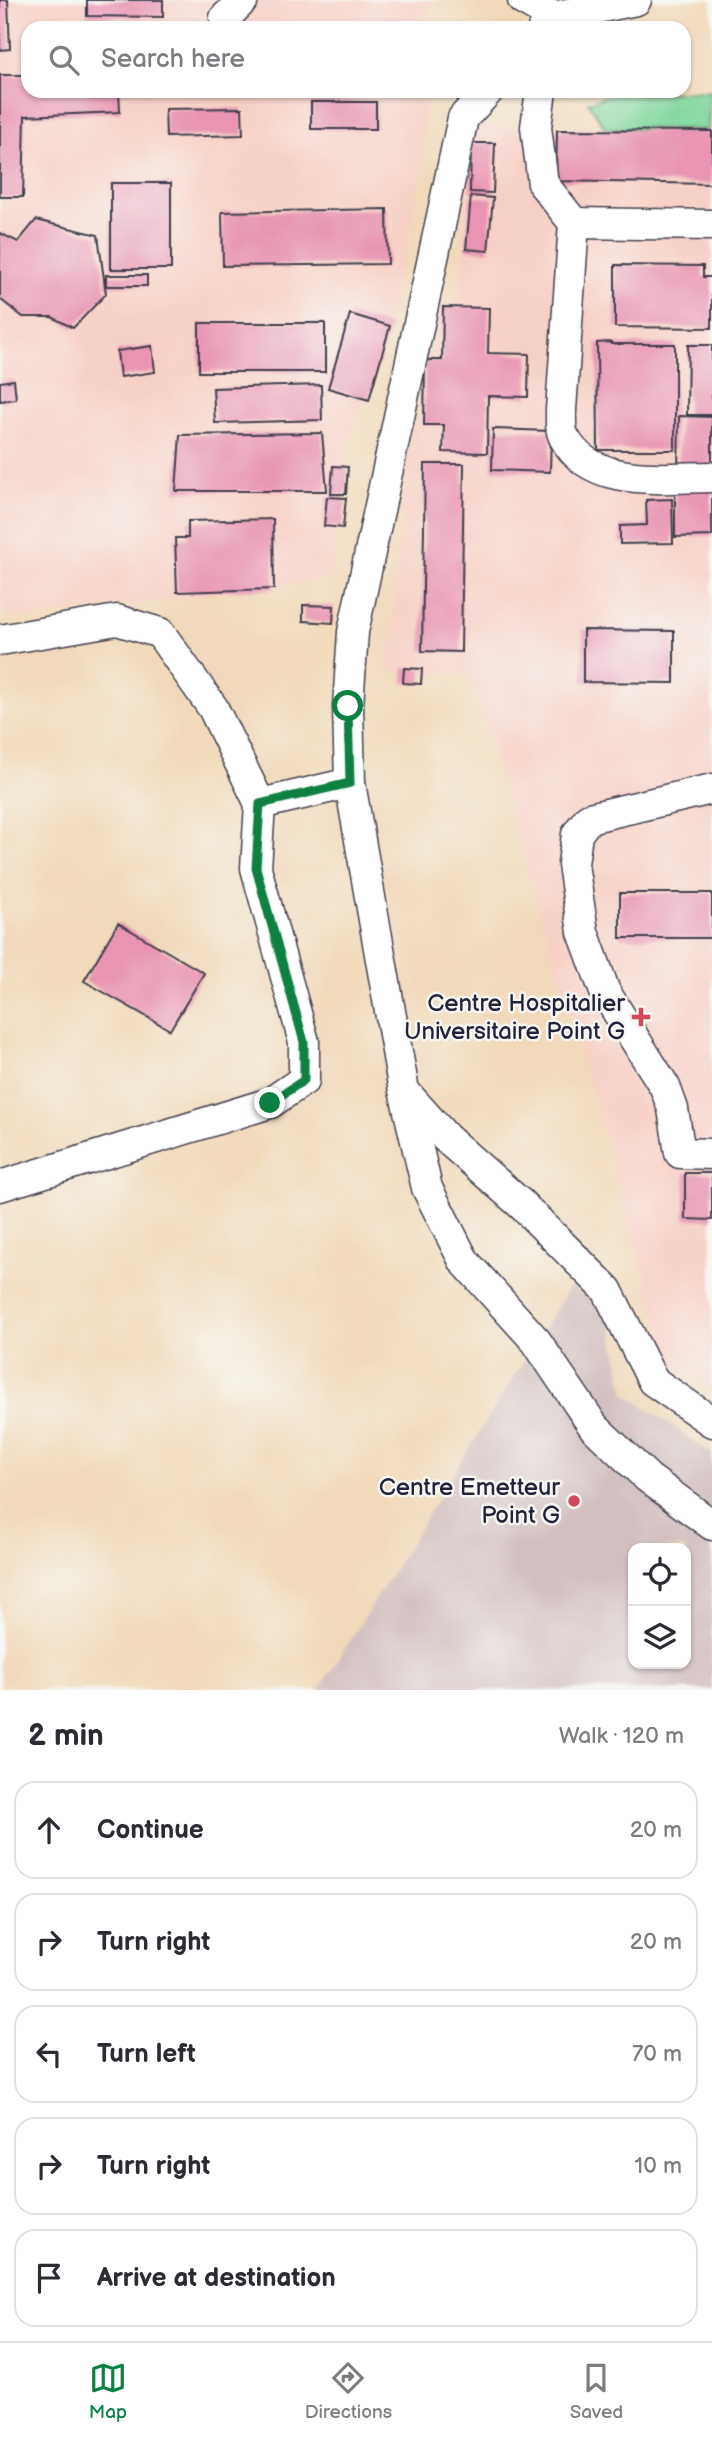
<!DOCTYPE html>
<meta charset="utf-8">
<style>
:root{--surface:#fff;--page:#f2f2f3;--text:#2b2b33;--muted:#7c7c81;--line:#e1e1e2;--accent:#0b8043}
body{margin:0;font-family:"Balsamiq Sans",sans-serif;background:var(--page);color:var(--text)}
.controls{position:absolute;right:21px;bottom:21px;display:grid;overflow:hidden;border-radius:14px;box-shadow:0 2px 5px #0004}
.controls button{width:63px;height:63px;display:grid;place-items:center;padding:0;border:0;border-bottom:2px solid var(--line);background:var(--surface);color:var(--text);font:35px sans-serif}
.stop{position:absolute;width:21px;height:21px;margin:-16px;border:5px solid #0b8043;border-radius:50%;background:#fff}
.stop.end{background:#0b8043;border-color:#fff;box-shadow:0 2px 7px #0008}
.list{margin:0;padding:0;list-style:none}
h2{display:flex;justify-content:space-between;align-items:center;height:91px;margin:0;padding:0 28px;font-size:30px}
h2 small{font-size:23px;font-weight:400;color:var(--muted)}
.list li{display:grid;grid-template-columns:46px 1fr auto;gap:21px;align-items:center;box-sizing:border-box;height:98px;margin:0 14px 14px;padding:0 14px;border:2px solid var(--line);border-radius:21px}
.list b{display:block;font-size:26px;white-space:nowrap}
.list em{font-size:23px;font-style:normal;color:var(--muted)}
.icon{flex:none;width:38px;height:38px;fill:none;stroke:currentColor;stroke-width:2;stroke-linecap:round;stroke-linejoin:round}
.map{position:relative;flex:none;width:712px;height:1690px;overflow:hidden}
.search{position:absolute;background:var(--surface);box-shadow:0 2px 5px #0004;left:21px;right:21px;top:21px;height:77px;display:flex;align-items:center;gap:18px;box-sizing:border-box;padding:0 24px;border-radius:21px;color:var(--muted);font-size:26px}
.sheet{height:651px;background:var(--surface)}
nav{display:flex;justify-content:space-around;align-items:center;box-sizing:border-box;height:98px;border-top:2px solid var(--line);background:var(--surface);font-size:19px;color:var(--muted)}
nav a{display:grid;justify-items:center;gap:4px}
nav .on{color:var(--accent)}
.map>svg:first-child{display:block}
.built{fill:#f7d1c7}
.industrial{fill:#d2bfc0;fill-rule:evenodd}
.green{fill:#7ed69b;stroke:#507c6b;stroke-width:2}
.building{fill:#e994b2}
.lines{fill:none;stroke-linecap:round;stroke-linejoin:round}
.minor-casing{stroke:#413e4e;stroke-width:33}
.minor{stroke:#fff;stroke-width:30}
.route{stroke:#0b8043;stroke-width:9}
.poi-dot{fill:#d1495b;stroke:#f6f6f2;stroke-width:2.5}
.labels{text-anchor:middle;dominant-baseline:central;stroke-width:5;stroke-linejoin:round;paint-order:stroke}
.poi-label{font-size:24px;fill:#22223b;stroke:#f6f6f2;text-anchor:end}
</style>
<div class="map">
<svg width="712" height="1690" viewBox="0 0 712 1690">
<rect width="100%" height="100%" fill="#f6f6f2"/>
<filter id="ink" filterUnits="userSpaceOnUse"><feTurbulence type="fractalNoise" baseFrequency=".0143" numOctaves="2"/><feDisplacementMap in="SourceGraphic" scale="14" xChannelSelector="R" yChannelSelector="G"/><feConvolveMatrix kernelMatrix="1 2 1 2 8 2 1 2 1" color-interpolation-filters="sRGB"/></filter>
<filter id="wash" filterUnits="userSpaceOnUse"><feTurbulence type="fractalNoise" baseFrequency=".00686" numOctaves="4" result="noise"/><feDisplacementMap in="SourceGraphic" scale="28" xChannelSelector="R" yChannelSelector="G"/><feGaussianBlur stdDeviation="1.57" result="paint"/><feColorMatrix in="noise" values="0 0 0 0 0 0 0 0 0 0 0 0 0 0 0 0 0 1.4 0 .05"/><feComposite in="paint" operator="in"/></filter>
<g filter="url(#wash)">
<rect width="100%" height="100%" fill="#f1dabb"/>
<g class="built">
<path d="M 0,0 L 430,0 L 429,28 L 28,28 L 28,91 L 426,91 L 423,155 L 415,210 L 375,365 L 347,449 L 330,579 L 17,619 L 0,610 Z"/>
<path d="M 470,126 L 712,130 L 712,1389 L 669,1359 L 471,675 L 389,671 L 409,418 L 419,417 L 419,360 L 433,346 L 437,301 L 460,303 Z"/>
</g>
<path class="industrial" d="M 570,1287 L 608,1309 L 625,1393 L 712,1454 L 712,1690 L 319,1690 ZM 633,1548 L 686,1548 L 686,1664 L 633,1664 Z"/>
<path class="green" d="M 710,91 L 708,130 L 605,128 L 588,102 L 611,95 Z"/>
<g id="blocks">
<g class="building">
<path d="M 0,0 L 8,0 L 10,49 L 0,50 Z"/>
<path d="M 87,0 L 163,0 L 163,17 L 87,16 Z"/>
<path d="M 0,75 L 28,75 L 28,91 L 119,91 L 120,112 L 25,116 L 23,197 L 0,197 Z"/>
<rect x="311" y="102" width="65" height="27"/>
<path d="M 242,108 L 243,135 L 166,137 L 165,109 Z"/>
<path d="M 557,130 L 712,131 L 712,184 L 556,181 Z"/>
<path d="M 471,143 L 495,143 L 493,193 L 470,192 Z"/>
<rect x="111" y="183" width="60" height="86"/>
<path d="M 471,196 L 493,198 L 488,251 L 466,249 Z"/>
<path d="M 387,209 L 388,264 L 223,266 L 222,212 Z"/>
<path d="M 36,220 L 98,235 L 106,294 L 73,328 L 52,317 L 23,317 L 0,299 L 0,233 L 18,242 Z"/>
<path d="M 615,265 L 703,266 L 703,277 L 712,277 L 712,328 L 615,327 Z"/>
<rect x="106" y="275" width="41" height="11"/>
<path d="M 443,307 L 489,308 L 488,353 L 529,354 L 528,397 L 488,396 L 487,453 L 443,452 L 444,425 L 424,425 L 425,360 L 442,360 Z"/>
<path d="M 350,314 L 390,326 L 369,400 L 328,388 Z"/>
<rect x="199" y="323" width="126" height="49"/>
<path d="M 611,342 L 611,344 L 675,344 L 675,450 L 598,450 L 597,343 Z"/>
<path d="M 688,345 L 712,345 L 712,415 L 687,415 Z"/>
<path d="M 152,346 L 155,372 L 120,377 L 117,351 Z"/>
<path d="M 14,380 L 16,399 L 0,401 L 0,382 Z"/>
<path d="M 321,385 L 322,420 L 215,423 L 213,388 Z"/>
<path d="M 679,416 L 712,417 L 712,473 L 678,473 Z"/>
<path d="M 493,429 L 551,431 L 550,472 L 492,470 Z"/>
<path d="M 322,433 L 327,491 L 176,491 L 180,435 Z"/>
<path d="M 425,464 L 464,464 L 461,652 L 422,651 Z"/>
<path d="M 333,466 L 348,467 L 346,494 L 331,494 Z"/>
<path d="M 675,485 L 712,485 L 712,536 L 675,537 Z"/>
<path d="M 327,497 L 346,498 L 343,528 L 324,526 Z"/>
<path d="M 672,499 L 673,543 L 620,544 L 620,526 L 647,525 L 646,500 Z"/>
<path d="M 273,519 L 274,589 L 177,592 L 175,538 L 188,538 L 188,521 Z"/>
<path d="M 303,605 L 334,606 L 333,623 L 303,621 Z"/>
<path d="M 583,630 L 674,631 L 674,683 L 583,682 Z"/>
<path d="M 404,668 L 422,669 L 421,684 L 403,683 Z"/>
<rect x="620" y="893" width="92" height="45"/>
<path d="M 118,923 L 204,973 L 170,1030 L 84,981 Z"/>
<path d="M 685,1173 L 712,1173 L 712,1220 L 685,1219 Z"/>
</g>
</g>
</g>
<g filter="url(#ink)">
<use href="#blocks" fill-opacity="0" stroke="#413e4e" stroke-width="2"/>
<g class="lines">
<defs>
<g id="minor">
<path d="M 523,0 L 553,17"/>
<path d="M 225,18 L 243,0"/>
<path d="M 543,28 L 553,17 L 636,0"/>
<path d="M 488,91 L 463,118 L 353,632 L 348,706 L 350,783 L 404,1091 L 446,1138 L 522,1205 L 607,1290 L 653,1381 L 712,1422"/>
<path d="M 541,91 L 536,127 L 543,184 L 574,223 L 561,410 C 561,418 560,430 564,437 C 591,489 664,477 712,477"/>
<path d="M 574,223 L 712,225"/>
<path d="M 0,640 L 117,620 L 160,633 L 213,708 L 260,804 L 256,868 L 304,1042 L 304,1080 L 270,1103 L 0,1186"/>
<path d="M 712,789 L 589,818 L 577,834 L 573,864 L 583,932 L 605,992 L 665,1087 L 673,1109 L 680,1153 L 712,1154"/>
<path d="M 260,804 L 350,783"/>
<path d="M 405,1094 L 427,1188 L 464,1261 L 536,1341 L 594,1427 L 648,1478 L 712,1525"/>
</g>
</defs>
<use href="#minor" class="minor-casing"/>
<use href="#minor" class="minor"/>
</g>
</g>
<g class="lines" filter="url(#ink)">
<path class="route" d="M 270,1103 L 304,1080 L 304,1042 L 256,868 L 260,804 L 350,783 L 348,706"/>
</g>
<g class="poi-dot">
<path d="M637.5 1006.5h7v7h7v7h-7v7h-7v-7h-7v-7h7z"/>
<circle cx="574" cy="1501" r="7"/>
</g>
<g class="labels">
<g class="poi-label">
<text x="625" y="1003">Centre Hospitalier<tspan x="625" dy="28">Universitaire Point G</tspan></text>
<text x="560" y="1487">Centre Emetteur<tspan x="560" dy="28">Point G</tspan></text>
</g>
</g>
</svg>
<div class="controls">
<button><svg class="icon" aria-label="locate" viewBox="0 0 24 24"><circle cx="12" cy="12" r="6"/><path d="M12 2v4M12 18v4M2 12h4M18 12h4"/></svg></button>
<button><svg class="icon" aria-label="layers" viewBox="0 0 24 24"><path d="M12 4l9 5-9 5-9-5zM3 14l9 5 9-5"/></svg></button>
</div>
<div class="stop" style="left:348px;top:706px"></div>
<div class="stop end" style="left:270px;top:1103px"></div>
<div class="search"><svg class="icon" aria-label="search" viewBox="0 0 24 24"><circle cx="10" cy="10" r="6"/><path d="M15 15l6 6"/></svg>Search here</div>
</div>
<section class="sheet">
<h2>2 min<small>Walk · 120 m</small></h2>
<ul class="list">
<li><svg class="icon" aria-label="ahead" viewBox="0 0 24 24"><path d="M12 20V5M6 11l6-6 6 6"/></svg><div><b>Continue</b></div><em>20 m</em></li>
<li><svg class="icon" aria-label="right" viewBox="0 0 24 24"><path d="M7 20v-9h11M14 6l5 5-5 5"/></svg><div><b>Turn right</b></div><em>20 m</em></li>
<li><svg class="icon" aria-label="left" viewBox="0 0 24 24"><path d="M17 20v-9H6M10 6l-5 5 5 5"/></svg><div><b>Turn left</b></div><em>70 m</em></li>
<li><svg class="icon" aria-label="right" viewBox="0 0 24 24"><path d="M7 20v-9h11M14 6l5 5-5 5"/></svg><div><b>Turn right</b></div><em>10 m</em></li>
<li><svg class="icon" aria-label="arrive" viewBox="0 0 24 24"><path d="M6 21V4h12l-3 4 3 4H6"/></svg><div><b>Arrive at destination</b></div></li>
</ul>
</section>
<nav>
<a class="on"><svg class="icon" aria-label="map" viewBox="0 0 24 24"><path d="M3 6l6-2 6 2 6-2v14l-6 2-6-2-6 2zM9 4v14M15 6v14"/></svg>Map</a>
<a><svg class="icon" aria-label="directions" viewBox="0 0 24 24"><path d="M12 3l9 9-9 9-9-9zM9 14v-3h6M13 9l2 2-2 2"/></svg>Directions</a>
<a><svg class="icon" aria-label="saved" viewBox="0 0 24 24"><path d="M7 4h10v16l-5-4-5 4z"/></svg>Saved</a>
</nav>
